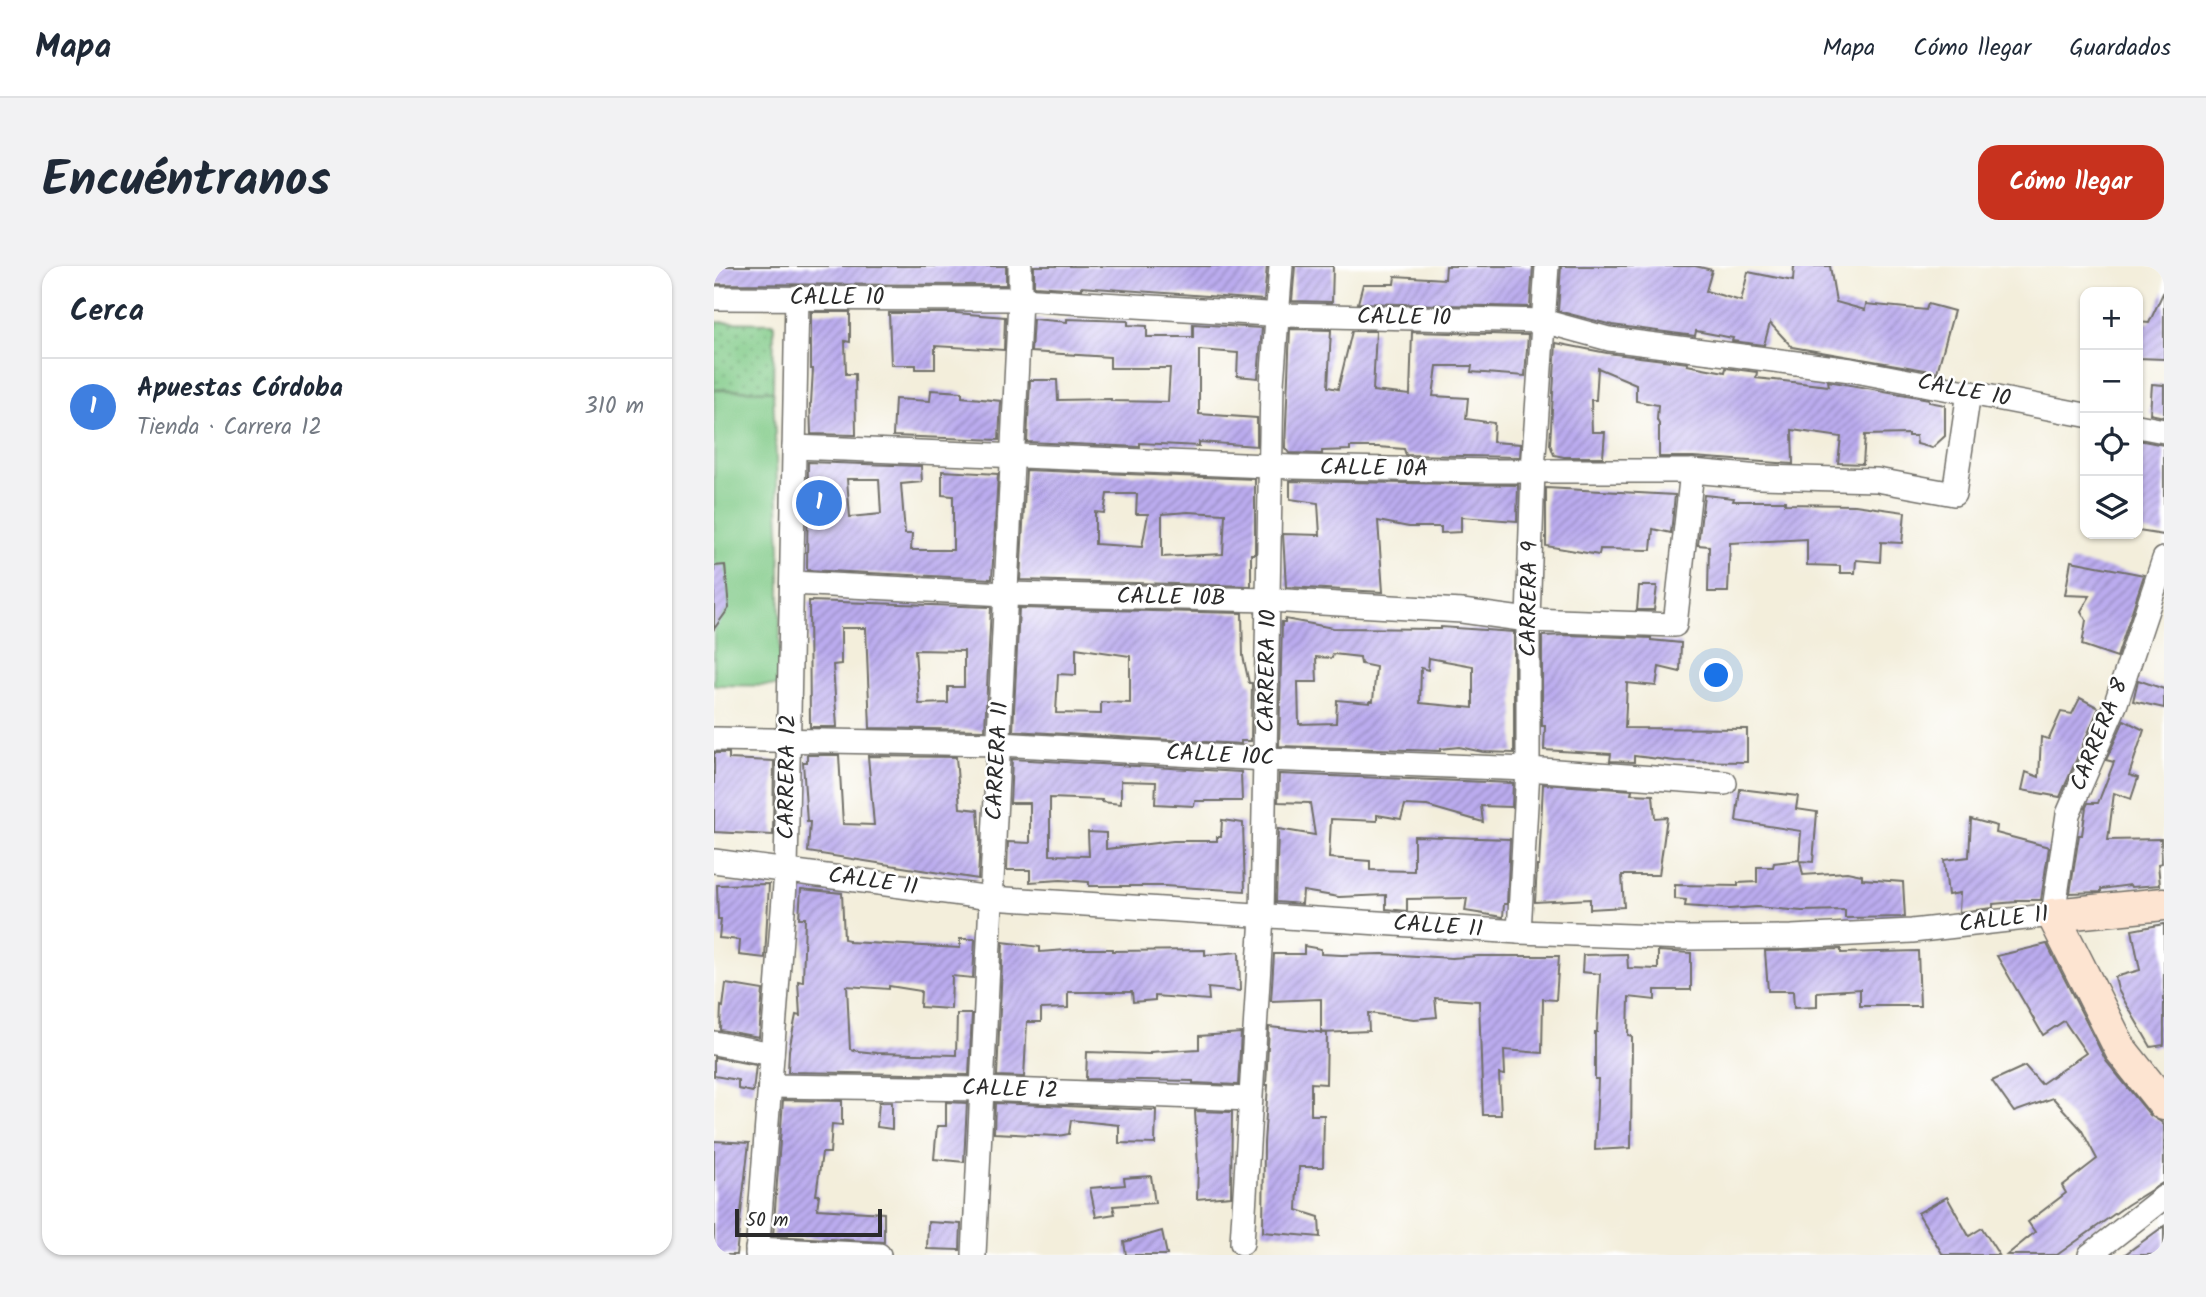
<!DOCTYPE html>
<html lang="es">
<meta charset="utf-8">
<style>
:root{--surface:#fff;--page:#f2f2f3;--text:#1f2937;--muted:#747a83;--line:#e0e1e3;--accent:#c8321e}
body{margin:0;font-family:Kalam,sans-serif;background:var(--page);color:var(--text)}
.controls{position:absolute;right:21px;top:21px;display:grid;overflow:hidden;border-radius:14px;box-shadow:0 2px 5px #0004}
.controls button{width:63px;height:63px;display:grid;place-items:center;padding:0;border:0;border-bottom:2px solid var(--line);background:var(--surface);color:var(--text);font:35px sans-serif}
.scale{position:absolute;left:21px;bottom:18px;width:147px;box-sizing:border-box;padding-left:7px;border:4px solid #2b2b2b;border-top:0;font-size:19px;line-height:24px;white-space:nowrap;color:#2b2b2b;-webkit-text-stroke:5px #fff;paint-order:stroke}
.you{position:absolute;left:1003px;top:410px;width:24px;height:24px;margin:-18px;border:5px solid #fff;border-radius:50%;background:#1a73e8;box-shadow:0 0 0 10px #1a73e833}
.badge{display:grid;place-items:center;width:46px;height:46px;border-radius:50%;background:var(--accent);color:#fff;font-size:23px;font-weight:700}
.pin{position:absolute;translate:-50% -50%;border:4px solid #fff;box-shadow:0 2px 7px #0006}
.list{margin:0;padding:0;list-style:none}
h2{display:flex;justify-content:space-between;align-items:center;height:91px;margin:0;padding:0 28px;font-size:30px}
h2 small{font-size:23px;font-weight:400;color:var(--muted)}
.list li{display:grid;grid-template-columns:46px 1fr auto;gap:21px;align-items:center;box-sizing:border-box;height:98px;padding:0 28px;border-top:2px solid var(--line)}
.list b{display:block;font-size:26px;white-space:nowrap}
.list p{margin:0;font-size:23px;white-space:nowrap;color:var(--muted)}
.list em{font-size:23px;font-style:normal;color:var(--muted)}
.icon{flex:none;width:38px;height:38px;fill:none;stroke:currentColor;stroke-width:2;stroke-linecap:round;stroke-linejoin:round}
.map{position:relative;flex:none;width:1450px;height:989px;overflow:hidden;border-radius:21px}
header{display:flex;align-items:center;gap:42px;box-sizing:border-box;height:98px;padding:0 35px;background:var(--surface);border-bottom:2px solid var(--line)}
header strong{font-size:33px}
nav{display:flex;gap:38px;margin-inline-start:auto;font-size:24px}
.intro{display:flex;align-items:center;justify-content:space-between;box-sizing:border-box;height:168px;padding:0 42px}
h1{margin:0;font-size:49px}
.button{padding:18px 32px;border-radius:21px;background:var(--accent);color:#fff;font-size:24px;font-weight:700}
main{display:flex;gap:42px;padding:0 42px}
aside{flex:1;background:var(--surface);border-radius:21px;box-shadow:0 2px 5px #0004}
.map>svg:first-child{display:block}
.green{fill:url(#green-dots);stroke:#567a59;stroke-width:2}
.pitch{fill:#80ca87;stroke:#567a59;stroke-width:2}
.building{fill:url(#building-hatch);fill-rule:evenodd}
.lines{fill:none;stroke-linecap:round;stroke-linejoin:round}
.minor-casing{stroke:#716f69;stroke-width:26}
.secondary-casing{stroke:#716f69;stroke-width:35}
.minor{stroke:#fff;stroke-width:23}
.secondary{stroke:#fde4d1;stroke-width:32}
.labels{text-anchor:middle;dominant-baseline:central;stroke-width:5;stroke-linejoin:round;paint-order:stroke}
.street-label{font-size:23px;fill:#2b2b2b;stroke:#fff}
</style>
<header>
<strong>Mapa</strong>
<nav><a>Mapa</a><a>Cómo llegar</a><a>Guardados</a></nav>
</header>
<div class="intro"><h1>Encuéntranos</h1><a class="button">Cómo llegar</a></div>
<main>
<aside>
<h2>Cerca<small></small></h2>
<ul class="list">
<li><span class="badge" style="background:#3f7fe0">1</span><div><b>Apuestas Córdoba</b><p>Tienda · Carrera 12</p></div><em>310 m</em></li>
</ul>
</aside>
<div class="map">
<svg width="1450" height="989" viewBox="0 0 1450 989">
<defs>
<pattern id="green-dots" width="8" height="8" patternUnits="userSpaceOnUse" patternTransform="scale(1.75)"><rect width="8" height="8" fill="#80ca87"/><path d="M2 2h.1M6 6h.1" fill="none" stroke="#69a46f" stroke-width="1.8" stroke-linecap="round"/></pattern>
<pattern id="building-hatch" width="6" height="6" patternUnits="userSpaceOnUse" patternTransform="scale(1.75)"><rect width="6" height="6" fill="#bbacef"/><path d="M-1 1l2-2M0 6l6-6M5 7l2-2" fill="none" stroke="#988cc2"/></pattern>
</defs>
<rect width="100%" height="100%" fill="#fff"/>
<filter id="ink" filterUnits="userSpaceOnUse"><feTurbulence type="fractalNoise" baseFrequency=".0143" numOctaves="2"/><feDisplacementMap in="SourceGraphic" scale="14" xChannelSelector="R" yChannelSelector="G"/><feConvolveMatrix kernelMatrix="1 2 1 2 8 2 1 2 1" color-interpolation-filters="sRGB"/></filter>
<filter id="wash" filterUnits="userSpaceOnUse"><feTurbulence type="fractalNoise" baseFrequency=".00686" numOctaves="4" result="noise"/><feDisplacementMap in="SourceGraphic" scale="28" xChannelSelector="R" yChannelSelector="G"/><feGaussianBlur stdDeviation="1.57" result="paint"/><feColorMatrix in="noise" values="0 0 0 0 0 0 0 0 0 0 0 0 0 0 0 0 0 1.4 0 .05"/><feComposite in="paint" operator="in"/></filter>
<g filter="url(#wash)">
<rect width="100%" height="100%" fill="#f3eedb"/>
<path class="green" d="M 0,56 L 60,57 L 59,125 L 0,123 Z"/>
<path class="pitch" d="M 0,124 L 59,125 L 66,283 L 66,420 L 0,419 Z"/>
<g id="blocks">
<g class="building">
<path d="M 0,0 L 292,0 L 292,19 L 0,18 Z"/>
<path d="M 320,0 L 553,0 L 550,34 L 367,21 L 367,23 L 320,20 Z"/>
<path d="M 581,0 L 619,0 L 618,36 L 578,35 Z"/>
<path d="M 732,0 L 819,0 L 816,41 L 644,37 L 649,18 L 680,18 L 681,10 L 731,13 Z"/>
<path d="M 847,0 L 981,0 L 998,4 L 992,25 L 1027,35 L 1034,6 L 1079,15 L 1080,0 L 1116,0 L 1122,36 L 1151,44 L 1152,38 L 1212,44 L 1214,38 L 1240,45 L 1223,106 L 1078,81 L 1056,57 L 1050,79 L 1018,75 L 1019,72 L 982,65 L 981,70 L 898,59 L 844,45 Z"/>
<path d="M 1450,25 L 1450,93 L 1424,92 L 1424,56 L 1435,57 Z"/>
<path d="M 97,46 L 136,46 L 136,76 L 131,75 L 132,108 L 141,108 L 142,169 L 97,168 L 96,138 L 97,137 L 99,103 L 97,103 Z"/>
<path d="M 175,47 L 242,47 L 291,51 L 290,84 L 221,80 L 221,103 L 202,103 L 202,99 L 177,99 Z"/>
<path d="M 319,53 L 353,56 L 353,53 L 414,55 L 414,59 L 433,60 L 433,71 L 479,71 L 479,58 L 548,62 L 544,112 L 523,110 L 524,87 L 485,84 L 485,148 L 543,152 L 543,180 L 485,176 L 485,180 L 426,177 L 426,181 L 313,176 L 316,114 L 343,114 L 344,134 L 397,133 L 397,135 L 454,136 L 456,102 L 396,102 L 396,91 L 317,86 Z"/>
<path d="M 576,63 L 617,64 L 614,121 L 624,123 L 638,65 L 662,65 L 659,125 L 696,129 L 698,66 L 814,69 L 811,110 L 757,106 L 758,100 L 723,100 L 719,130 L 754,132 L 752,153 L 780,157 L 779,176 L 807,178 L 806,191 L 692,189 L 690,183 L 664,181 L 636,181 L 636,184 L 608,185 L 608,188 L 575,187 L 571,182 Z"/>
<path d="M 842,77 L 893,87 L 974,97 L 973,99 L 1011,106 L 1012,102 L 1043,106 L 1042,112 L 1115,120 L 1114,115 L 1215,133 L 1215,136 L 1231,139 L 1231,170 L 1218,182 L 1203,178 L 1202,170 L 1194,170 L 1194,168 L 1151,169 L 1149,198 L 1124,197 L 1127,171 L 1078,164 L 1079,198 L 979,191 L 945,191 L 945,158 L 943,154 L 944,139 L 922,135 L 922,118 L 884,102 L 882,134 L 877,134 L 878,166 L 891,166 L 889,191 L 850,191 L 840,189 L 836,178 Z"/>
<path d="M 1438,118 L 1450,119 L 1450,151 L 1436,148 Z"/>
<path d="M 217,124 L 248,126 L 248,131 L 287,135 L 285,174 L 179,170 L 181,133 L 216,135 Z"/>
<path d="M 1424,174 L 1450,179 L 1450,269 L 1424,265 Z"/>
<path d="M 94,196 L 207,200 L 208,216 L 187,218 L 191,268 L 198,268 L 197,284 L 239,284 L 239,230 L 228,229 L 228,205 L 284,208 L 278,313 L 93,304 ZM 133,213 L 165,213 L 167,248 L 136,251 Z"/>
<path d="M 312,204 L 541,213 L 541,288 L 537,288 L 537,320 L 306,314 ZM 393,228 L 423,228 L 422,248 L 434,248 L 428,281 L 381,278 L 381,246 L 390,247 ZM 474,246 L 511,248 L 509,288 L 448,291 L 448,248 Z"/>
<path d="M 576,215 L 804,219 L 803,255 L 747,251 L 747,266 L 727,267 L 727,261 L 695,261 L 664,255 L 669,326 L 572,321 L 569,268 L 606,269 L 604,237 L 576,233 Z"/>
<path d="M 832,222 L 961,229 L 957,267 L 939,263 L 937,284 L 886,283 L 885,289 L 832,280 Z"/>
<path d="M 990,229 L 1020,232 L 1019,235 L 1071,235 L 1071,238 L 1141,239 L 1191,246 L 1188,277 L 1167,276 L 1166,296 L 1142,294 L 1141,307 L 1126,307 L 1126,300 L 1093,299 L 1093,273 L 1016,277 L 1014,326 L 994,326 L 995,280 L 984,279 Z"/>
<path d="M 1357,295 L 1430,309 L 1403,391 L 1368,379 L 1372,354 L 1367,345 L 1376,330 L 1351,329 Z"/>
<path d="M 11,299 L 15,342 L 0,363 L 0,300 Z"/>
<path d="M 925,320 L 943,320 L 940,344 L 923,344 Z"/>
<path d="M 95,335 L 277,341 L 271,464 L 156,462 L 152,362 L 127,362 L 127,398 L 119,399 L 123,461 L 96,461 ZM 201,384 L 250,385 L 250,421 L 234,421 L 234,437 L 205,438 Z"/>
<path d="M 305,342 L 528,347 L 529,390 L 535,417 L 538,417 L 537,475 L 527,475 L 527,478 L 299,465 ZM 362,382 L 416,390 L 416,437 L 387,436 L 387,448 L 342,447 L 344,408 L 362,409 Z"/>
<path d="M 571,353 L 619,362 L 727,363 L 727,361 L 800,366 L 800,487 L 769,486 L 745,481 L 726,483 L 726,485 L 565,480 L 568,356 L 571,356 ZM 619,388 L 646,391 L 647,398 L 662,401 L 659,435 L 656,435 L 656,437 L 623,434 L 622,457 L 585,458 L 584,416 L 603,416 L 602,391 L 618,392 ZM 715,392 L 759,400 L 759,442 L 706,437 L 707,402 L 714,404 Z"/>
<path d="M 854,369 L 937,372 L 937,374 L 967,377 L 966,406 L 945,401 L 942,420 L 913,417 L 911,462 L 1033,463 L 1033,496 L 961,495 L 920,490 L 920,496 L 896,495 L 897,488 L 830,484 L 831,460 L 828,460 L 828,370 Z"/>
<path d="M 1424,414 L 1450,423 L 1450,442 L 1419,435 Z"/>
<path d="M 1366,432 L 1385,442 L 1346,531 L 1308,524 L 1312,506 L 1325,511 L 1327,471 L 1335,473 L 1347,446 L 1358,448 Z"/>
<path d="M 1410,454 L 1430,464 L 1415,509 L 1424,512 L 1417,533 L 1400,527 L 1394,574 L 1447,573 L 1448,597 L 1444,598 L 1446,619 L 1417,621 L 1416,619 L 1387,623 L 1387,626 L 1356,627 L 1365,569 L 1368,569 L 1372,541 L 1374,537 L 1384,537 L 1400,496 L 1392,494 Z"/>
<path d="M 0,487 L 15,487 L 15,493 L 60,495 L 59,569 L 0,566 Z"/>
<path d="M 93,489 L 125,489 L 129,558 L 160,559 L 154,490 L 242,491 L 246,542 L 264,544 L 266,574 L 264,613 L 94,586 L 96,556 L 93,556 L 89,496 L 93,496 Z"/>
<path d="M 298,493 L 527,506 L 528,535 L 481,535 L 480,540 L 441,538 L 442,516 L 407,515 L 407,538 L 388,536 L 388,534 L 336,532 L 336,589 L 375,590 L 374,566 L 392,567 L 392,583 L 459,575 L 503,575 L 503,571 L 507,571 L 508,554 L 529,557 L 531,625 L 450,620 L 375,620 L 375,616 L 347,614 L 316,616 L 316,604 L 293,604 L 294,576 L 316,577 L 316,537 L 296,537 Z"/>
<path d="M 565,508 L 799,517 L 798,541 L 767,540 L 769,556 L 713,540 L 691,539 L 687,553 L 663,549 L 663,555 L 617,553 L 615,592 L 656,595 L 656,604 L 700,605 L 700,570 L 796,573 L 793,638 L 790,638 L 789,651 L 751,645 L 753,632 L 693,633 L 693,645 L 672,643 L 672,629 L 625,631 L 589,625 L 588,638 L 562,636 L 564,563 L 601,569 L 596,537 L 564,536 Z"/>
<path d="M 829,518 L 918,524 L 917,528 L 939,529 L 941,552 L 953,551 L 945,609 L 908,609 L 910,641 L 876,643 L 876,633 L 821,636 L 823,600 L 825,600 Z"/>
<path d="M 1026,523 L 1084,530 L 1082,543 L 1103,546 L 1099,596 L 1086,595 L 1089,609 L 1133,606 L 1148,609 L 1148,613 L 1189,616 L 1191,651 L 1131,652 L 1131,644 L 1088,645 L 1043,641 L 1015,643 L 971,640 L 972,634 L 961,633 L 961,619 L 1024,620 L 1024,617 L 1043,616 L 1043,601 L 1059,601 L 1060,597 L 1085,594 L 1087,565 L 1022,555 Z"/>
<path d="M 1257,553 L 1283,560 L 1282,567 L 1335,581 L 1327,634 L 1302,634 L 1302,636 L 1279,638 L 1279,642 L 1245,646 L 1246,627 L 1234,629 L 1230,594 L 1255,591 Z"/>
<path d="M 55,618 L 51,692 L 25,689 L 26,674 L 5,672 L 7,653 L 4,653 L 3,619 Z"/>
<path d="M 87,623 L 128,627 L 130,673 L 135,674 L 135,676 L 246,682 L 246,673 L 261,673 L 259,712 L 238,710 L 237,743 L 206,741 L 207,725 L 175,720 L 175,723 L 133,720 L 136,783 L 143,785 L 163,787 L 242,789 L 243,748 L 258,748 L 255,809 L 74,806 L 75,784 L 82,749 L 86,750 L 84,715 L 89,716 L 91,652 L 85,652 Z"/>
<path d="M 1450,658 L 1450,779 L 1437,781 L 1404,724 L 1401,711 L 1426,704 L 1418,664 Z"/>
<path d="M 289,676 L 326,681 L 326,686 L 366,683 L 398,683 L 398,685 L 491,684 L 491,689 L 525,686 L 526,725 L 494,722 L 495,734 L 441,730 L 441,734 L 419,736 L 418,726 L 354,726 L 354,742 L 327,743 L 327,756 L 313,756 L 310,811 L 283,810 Z"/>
<path d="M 1333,678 L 1392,795 L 1436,849 L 1447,856 L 1450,859 L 1450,916 L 1413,939 L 1343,989 L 1293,989 L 1321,966 L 1314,956 L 1352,927 L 1348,920 L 1383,893 L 1367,863 L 1339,832 L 1300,846 L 1278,815 L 1311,800 L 1327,818 L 1372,787 L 1350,755 L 1329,769 L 1283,690 Z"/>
<path d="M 590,680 L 607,683 L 607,688 L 628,689 L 669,688 L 738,692 L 764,690 L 845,690 L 842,734 L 829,733 L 828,787 L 790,784 L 791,809 L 785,808 L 787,849 L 769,849 L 765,735 L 721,732 L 723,751 L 700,753 L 654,747 L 655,765 L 607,767 L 607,733 L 557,735 L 560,688 L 590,688 Z"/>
<path d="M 1127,683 L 1127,687 L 1204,685 L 1206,740 L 1146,740 L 1146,723 L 1103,726 L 1103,741 L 1080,742 L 1079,725 L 1054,725 L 1051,685 Z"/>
<path d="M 944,685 L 977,687 L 977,724 L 941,724 L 941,734 L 915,731 L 914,769 L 918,770 L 917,882 L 881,884 L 884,813 L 881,813 L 881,766 L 883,766 L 886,708 L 868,706 L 869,689 L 913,688 L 914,702 L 944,703 Z"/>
<path d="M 12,718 L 49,724 L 45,771 L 6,764 L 7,740 L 9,741 Z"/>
<path d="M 555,761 L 613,767 L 612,818 L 597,817 L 597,849 L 610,849 L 609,901 L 585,901 L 583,944 L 605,951 L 606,971 L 549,966 L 550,877 L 554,819 L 552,819 Z"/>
<path d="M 527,767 L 524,819 L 479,817 L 479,815 L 372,813 L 373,786 L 436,788 L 436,786 L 485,783 L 485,770 Z"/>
<path d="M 0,791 L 42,799 L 39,826 L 24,823 L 24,814 L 0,810 Z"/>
<path d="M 69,834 L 128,835 L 128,859 L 118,858 L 116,887 L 108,887 L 102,929 L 105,929 L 103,943 L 170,947 L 170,976 L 59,970 Z"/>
<path d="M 165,836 L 178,836 L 178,863 L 163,861 Z"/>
<path d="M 232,836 L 253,837 L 250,896 L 220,893 L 223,860 L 232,860 Z"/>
<path d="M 281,837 L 442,844 L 441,878 L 405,877 L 405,859 L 357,854 L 355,868 L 344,870 L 280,867 Z"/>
<path d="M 481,845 L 518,846 L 517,930 L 483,933 L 484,901 Z"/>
<path d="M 0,875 L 35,877 L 22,989 L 0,989 Z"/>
<path d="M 437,910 L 441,937 L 399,940 L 401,948 L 382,951 L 376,922 L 411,919 L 410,912 Z"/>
<path d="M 1233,931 L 1255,970 L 1268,962 L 1285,989 L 1229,989 L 1204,947 Z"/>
<path d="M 214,956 L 247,958 L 246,984 L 213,983 Z"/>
<path d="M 1450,960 L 1450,989 L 1410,989 Z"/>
<path d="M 448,965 L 453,989 L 412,989 L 410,976 Z"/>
</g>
</g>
</g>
<g filter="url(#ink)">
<use href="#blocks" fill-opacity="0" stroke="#716f69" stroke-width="2"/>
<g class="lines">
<defs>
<g id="minor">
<path d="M 0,32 L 306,33 L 571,49 L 829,55 L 895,73 L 1137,104 L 1371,149"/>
<path d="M 1424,160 L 1450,165"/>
<path d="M 80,181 L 579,201 L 776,205 L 978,205 L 1046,211 L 1163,214 L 1240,228 L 1255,126"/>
<path d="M 78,317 L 292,328 L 555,334 L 748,345 L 814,354 L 961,359 L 978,205"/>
<path d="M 0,473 L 285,478 L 552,493 L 814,503 L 1011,517"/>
<path d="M 0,595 L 277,632 L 805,666 L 973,672 L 1078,671 L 1198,665 L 1339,649 L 1354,548 L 1402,437 L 1450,293"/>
<path d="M 805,666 L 814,503 L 814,354 L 819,204 L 833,0"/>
<path d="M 0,777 L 58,788"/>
<path d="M 56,820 L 268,823 L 536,833"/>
<path d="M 528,977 L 548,650 L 558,118 L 567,0"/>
<path d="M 43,983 L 165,989"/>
<path d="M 43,989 L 72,605 L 83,31"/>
<path d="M 260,989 L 306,33 L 306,0"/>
<path d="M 1376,989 L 1450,931"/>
</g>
<path id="secondary" d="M 1450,638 L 1339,649 L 1407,784 L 1450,838"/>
</defs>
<use href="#minor" class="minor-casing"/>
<use href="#secondary" class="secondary-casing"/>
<use href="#minor" class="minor"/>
<use href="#secondary" class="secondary"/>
</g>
</g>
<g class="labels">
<g class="street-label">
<text x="123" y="32">CALLE 10</text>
<text transform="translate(690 52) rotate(1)">CALLE 10</text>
<text transform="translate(1250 125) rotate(11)">CALLE 10</text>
<text transform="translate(660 203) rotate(1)">CALLE 10A</text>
<text transform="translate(457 332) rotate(1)">CALLE 10B</text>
<text transform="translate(816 333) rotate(-89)">CARRERA 9</text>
<text transform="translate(554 405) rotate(-89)">CARRERA 10</text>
<text transform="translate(1386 469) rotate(-68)">CARRERA 8</text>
<text transform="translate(506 490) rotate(3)">CALLE 10C</text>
<text transform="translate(284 495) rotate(-87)">CARRERA 11</text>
<text transform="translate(74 511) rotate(-89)">CARRERA 12</text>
<text transform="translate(159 616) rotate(8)">CALLE 11</text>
<text transform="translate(1290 654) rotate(-7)">CALLE 11</text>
<text transform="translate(724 661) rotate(4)">CALLE 11</text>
<text transform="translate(296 824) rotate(2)">CALLE 12</text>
</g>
</g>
</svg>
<div class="controls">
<button>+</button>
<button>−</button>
<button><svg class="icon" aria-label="locate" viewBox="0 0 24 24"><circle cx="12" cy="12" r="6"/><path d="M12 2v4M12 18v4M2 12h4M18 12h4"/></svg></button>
<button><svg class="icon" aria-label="layers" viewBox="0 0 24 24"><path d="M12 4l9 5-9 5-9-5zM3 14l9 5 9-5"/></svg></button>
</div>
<div class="scale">50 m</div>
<div class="you"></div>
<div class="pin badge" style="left:105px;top:237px;background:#3f7fe0">1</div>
</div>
</main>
